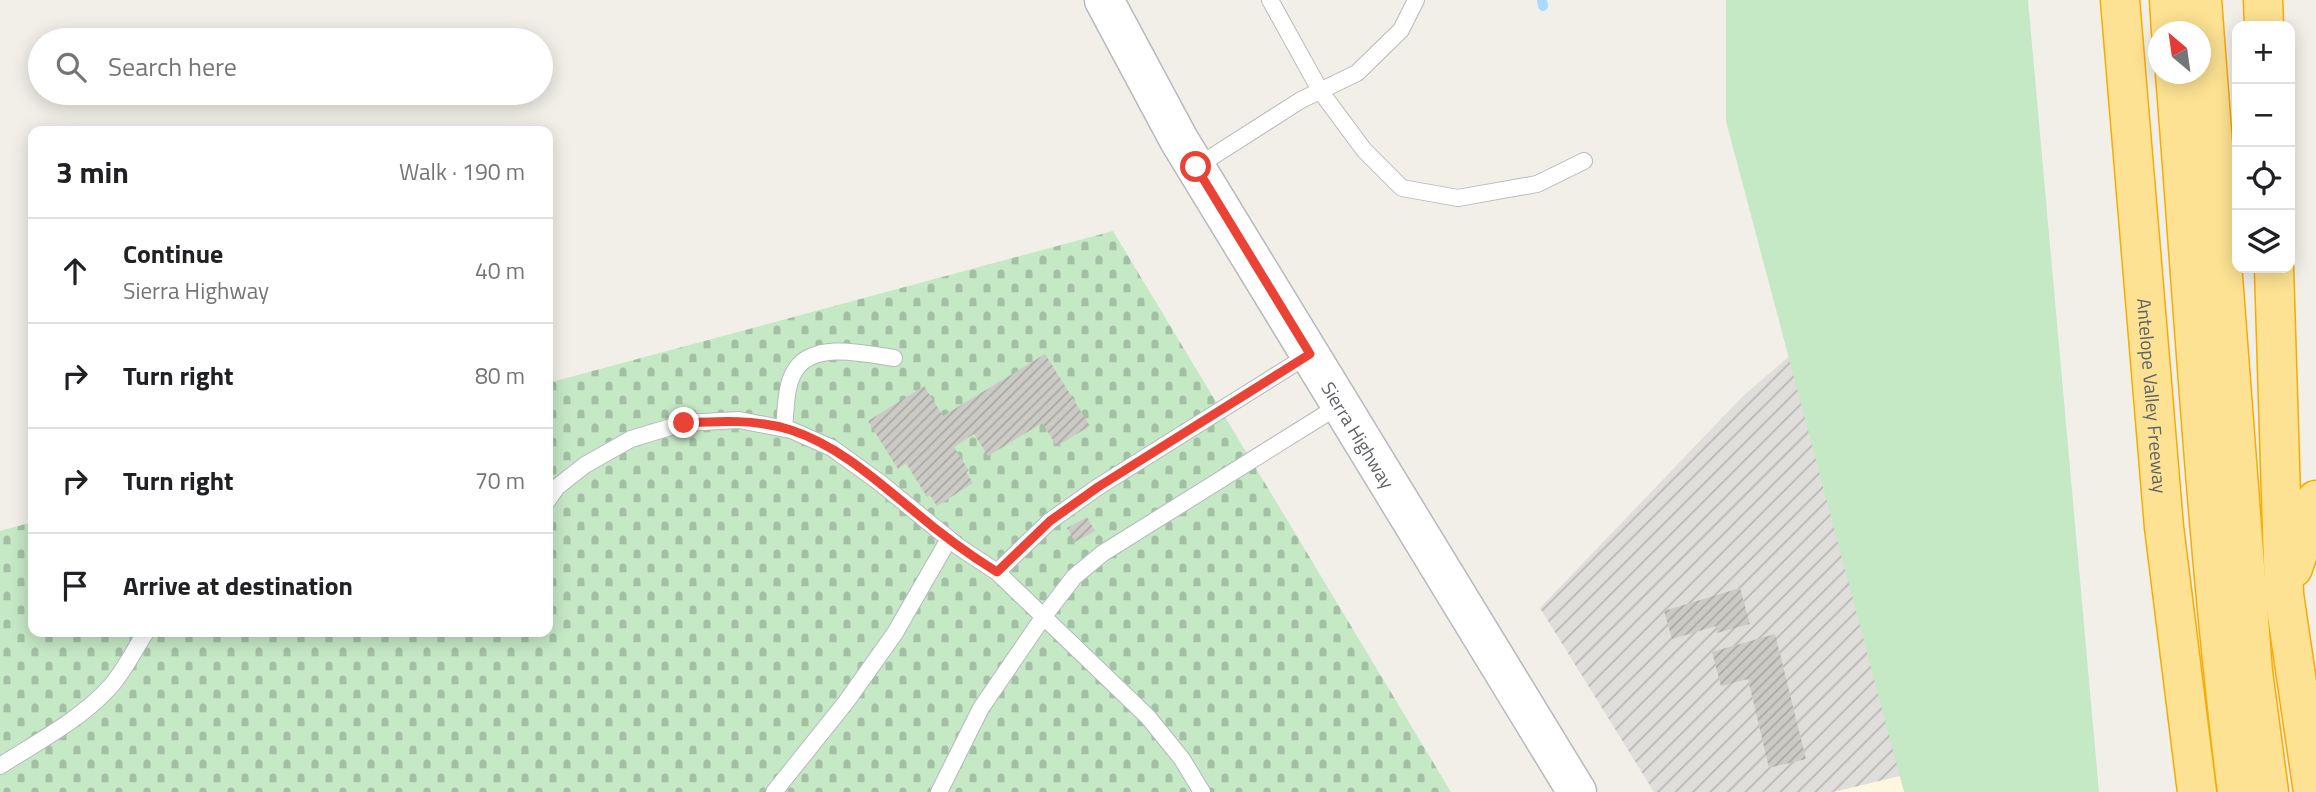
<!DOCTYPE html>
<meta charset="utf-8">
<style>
:root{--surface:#fff;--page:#f2f2f2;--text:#202124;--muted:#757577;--line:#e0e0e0}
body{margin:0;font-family:"Titillium Web",sans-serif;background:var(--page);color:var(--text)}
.controls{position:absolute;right:21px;top:21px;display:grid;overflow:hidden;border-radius:14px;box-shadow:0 4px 18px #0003}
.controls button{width:63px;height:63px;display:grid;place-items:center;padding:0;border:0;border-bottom:2px solid var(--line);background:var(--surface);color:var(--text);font:35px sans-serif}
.compass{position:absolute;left:2148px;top:21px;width:63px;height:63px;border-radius:50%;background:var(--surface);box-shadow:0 4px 18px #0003;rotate:331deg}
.stop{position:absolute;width:21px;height:21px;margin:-16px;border:5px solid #ea4335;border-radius:50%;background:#fff}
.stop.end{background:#ea4335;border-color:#fff;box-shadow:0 2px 7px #0008}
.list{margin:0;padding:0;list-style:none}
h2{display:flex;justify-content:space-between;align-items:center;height:91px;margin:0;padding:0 28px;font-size:30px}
h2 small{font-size:23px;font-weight:400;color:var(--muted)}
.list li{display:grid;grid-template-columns:46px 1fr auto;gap:21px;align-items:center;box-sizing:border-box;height:105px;padding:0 28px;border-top:2px solid var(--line)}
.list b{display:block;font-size:26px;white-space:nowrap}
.list p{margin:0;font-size:23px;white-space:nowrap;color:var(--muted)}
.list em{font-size:23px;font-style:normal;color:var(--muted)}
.icon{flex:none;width:38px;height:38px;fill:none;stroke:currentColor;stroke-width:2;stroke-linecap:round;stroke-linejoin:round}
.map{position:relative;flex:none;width:2316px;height:792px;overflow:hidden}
.search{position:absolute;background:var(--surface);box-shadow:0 4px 18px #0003;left:28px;top:28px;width:525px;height:77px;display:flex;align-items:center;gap:18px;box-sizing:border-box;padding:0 24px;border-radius:38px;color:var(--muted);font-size:26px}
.panel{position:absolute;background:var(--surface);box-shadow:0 4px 18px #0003;left:28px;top:126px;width:525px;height:511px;border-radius:14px}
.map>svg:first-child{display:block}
.commercial{fill:#fef7e0}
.industrial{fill:url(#industrial-furrows)}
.green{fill:#c5e8c5}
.cemetery{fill:url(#cemetery-stones)}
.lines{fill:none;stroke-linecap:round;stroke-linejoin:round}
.stream{stroke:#aadaff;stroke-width:10}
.building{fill:url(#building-hatch)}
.lane-casing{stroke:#b5b8bc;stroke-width:18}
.secondary-casing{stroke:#b6babf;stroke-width:41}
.highway-casing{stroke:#f9ab00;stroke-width:41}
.lane{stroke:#fff;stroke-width:16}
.secondary{stroke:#fff;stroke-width:38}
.highway{stroke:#fde293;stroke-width:38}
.route{stroke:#ea4335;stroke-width:9}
.labels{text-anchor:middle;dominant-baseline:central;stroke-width:7;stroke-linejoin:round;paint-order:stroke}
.street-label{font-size:19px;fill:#5f6368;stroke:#fff}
</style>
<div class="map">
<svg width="2316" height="792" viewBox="0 0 2316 792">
<defs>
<pattern id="industrial-furrows" width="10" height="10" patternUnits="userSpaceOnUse" patternTransform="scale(1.75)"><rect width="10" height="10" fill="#e0deda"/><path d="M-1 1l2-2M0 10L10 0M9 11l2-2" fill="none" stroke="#b9b8b5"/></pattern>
<pattern id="cemetery-stones" width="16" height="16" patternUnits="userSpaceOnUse" patternTransform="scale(1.75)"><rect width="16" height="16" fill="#c5e8c5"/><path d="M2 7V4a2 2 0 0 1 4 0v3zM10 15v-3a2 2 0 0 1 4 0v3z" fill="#a3c0a4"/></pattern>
<pattern id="building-hatch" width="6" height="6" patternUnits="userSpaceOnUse" patternTransform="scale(1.75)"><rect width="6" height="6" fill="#cccac5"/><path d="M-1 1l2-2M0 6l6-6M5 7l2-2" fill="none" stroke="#a9a8a4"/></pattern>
</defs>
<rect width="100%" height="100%" fill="#f1efe8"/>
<path class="commercial" d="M 1904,775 L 1908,792 L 1833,792 Z"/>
<path class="industrial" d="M 1793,353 L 1904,775 L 1833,792 L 1654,792 L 1540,608 L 1743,396 Z"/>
<path class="green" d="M 1726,0 L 2028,0 L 2099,792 L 1904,792 L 1726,121 Z"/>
<path class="cemetery" d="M 1113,231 L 1451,792 L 0,792 L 0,531 L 33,522 L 33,632 L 548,632 L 548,383 Z"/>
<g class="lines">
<path class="stream" d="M 1542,0 L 1543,6"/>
</g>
<g class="building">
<path d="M 1045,354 L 1090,426 L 1057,446 L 1042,423 L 988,456 L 974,434 L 954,447 L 969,471 L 966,472 L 973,483 L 937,506 L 930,495 L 927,497 L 906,463 L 898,469 L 868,421 L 924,386 L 943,416 Z"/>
<path d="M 1087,517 L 1095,531 L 1075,542 L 1067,528 Z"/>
<path d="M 1740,588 L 1750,624 L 1717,633 L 1716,626 L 1672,639 L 1664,611 Z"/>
<path d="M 1775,634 L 1806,759 L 1769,768 L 1748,679 L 1721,686 L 1712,652 Z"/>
</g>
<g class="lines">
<defs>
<g id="lane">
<path d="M 1270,0 L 1321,92 L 1364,150 L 1402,188 L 1458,198 L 1537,184 L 1584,161"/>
<path d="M 1196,167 L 1301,100 L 1357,73 L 1401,30 L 1416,0"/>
<path d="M 784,428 C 786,411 785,384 796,369 C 815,341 866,354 894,358"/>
<path d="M 548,500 L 557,487 L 585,465 L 631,439 L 684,423 L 739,420 L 791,430 L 832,448 L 879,482 L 959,547 L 997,572 L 1148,717 L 1182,759 L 1202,792"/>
<path d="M 997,572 L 1050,521 L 1098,487 L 1310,354"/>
<path d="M 0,766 C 37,742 80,720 110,687 C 125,670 134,650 146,632"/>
<path d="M 774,792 L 846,702 L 895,633 L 949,539"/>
<path d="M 939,792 L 981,708 L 1044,616 L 1074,577 L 1103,553 L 1340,405"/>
</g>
<g id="secondary">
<path id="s1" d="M 1104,0 L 1179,140 L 1577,792"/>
</g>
<g id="highway">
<path id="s2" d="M 2120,0 L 2164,527 L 2197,792"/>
<path d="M 2169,0 L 2171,32"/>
<path d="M 2202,0 L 2253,672 L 2269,792"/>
<path d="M 2263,0 L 2264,26"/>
<path d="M 2175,74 C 2194,313 2207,553 2237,792"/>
<path d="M 2274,268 L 2284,594 L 2313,792"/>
<path d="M 2293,568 L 2316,500"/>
</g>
</defs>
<use href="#lane" class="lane-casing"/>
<use href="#secondary" class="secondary-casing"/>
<use href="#highway" class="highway-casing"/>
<use href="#lane" class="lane"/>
<use href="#secondary" class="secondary"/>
<use href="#highway" class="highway"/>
</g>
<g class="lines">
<path class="route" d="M 684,423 C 720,421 756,419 791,430 C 839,446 876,480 915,512 C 941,534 968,554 997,572 L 1050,521 L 1098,487 L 1310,354 L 1196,167"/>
</g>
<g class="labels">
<g class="street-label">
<text stroke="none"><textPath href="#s2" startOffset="397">Antelope Valley Freeway</textPath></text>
<text stroke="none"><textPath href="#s1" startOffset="504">Sierra Highway</textPath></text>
</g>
</g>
</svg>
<div class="controls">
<button>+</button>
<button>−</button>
<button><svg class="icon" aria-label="locate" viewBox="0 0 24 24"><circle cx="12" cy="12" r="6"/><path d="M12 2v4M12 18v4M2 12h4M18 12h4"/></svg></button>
<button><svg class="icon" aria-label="layers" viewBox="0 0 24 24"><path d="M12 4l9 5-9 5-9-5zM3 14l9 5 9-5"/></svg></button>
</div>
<svg class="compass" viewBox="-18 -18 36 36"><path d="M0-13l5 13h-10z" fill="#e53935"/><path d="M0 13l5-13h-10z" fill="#757577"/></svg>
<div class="stop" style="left:1196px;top:167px"></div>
<div class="stop end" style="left:684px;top:423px"></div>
<div class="search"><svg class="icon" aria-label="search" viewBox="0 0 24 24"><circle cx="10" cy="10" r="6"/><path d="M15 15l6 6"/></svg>Search here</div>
<section class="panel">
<h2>3 min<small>Walk · 190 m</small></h2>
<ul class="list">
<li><svg class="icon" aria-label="ahead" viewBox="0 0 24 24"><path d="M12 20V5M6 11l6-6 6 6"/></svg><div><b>Continue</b><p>Sierra Highway</p></div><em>40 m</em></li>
<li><svg class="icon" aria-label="right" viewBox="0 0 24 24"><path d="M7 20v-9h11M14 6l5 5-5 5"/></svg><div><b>Turn right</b></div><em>80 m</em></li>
<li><svg class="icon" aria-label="right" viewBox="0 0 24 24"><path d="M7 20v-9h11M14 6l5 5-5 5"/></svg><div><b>Turn right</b></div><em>70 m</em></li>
<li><svg class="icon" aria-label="arrive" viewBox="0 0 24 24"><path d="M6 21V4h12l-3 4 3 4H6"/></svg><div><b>Arrive at destination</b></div></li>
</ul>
</section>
</div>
